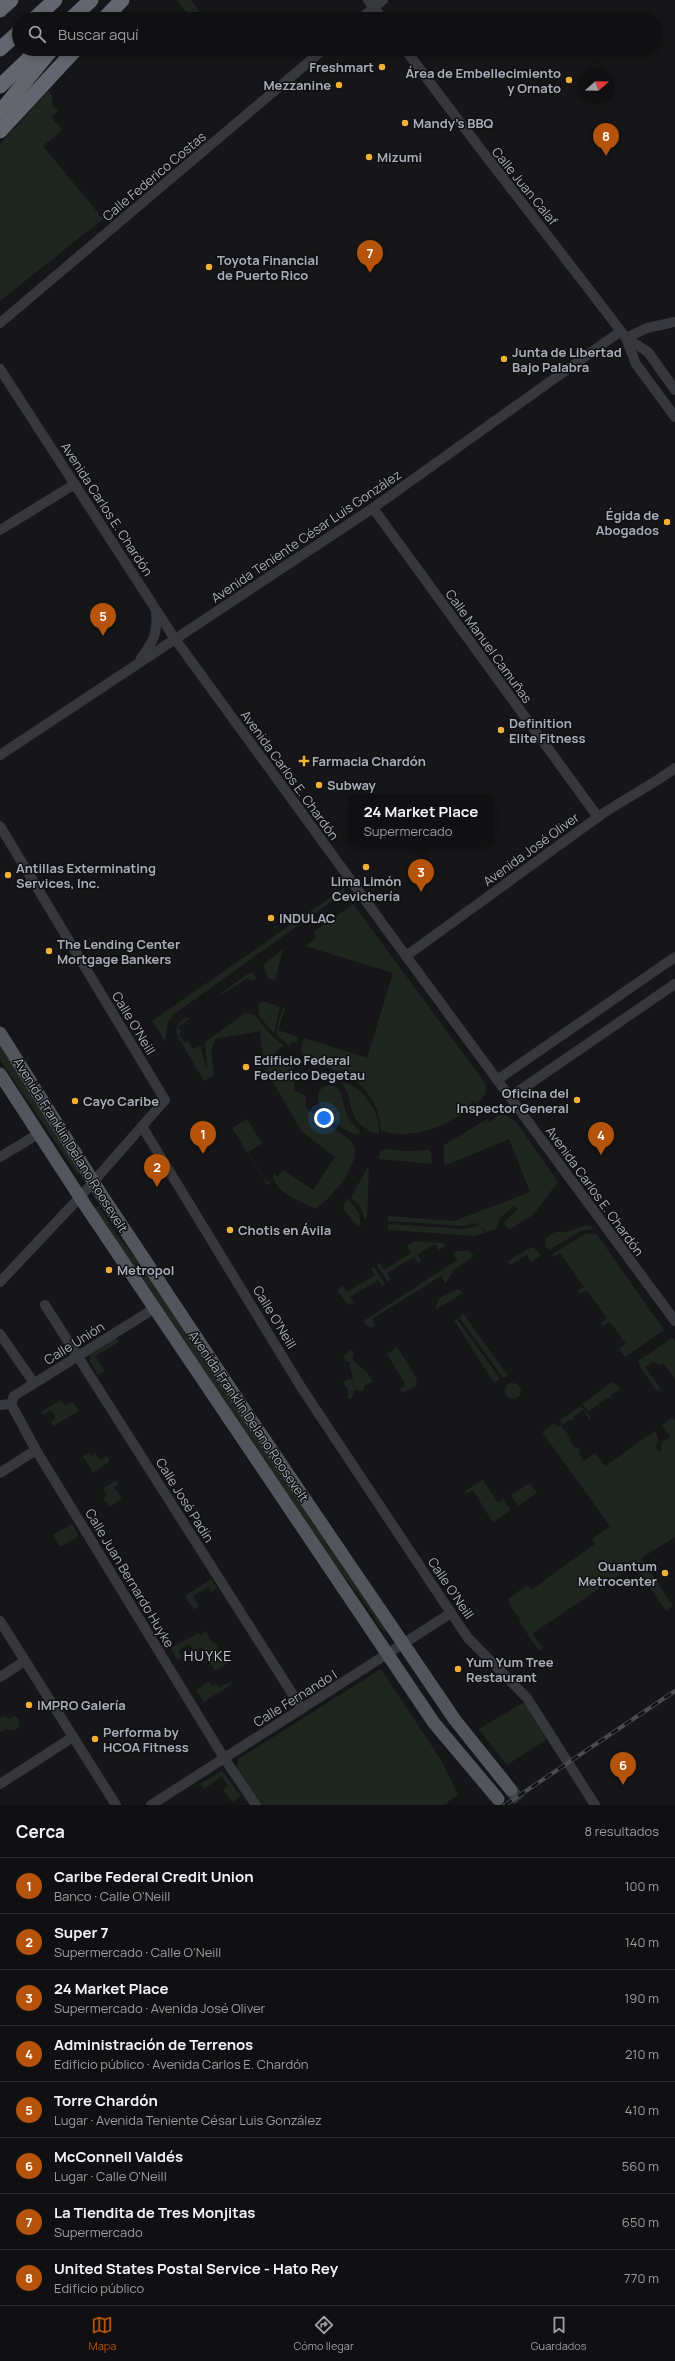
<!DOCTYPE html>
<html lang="es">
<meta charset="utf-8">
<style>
:root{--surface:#101012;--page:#19191b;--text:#f1f3f6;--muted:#9c9d9f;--line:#303032;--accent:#b45309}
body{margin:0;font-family:Manrope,sans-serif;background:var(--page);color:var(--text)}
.compass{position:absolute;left:579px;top:68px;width:36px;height:36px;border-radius:50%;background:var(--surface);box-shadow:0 2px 6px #0003;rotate:70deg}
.you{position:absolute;left:324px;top:1118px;width:14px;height:14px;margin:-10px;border:3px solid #fff;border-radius:50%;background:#1a73e8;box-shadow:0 0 0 6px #1a73e833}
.badge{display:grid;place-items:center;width:26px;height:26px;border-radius:50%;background:var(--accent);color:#fff;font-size:13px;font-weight:700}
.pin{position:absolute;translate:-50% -33px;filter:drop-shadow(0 1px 2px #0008)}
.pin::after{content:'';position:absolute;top:21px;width:14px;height:12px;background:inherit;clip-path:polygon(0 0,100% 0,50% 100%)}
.popup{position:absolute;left:349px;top:794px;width:144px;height:52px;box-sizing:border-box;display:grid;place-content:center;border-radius:6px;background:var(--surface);filter:drop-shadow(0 1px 3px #0005);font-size:13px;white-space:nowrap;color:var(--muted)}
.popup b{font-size:15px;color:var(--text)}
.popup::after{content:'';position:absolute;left:50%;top:100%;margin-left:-8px;border:8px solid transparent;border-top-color:var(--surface)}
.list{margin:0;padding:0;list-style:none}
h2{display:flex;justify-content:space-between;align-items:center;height:52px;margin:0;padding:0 16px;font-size:17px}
h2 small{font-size:13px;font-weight:400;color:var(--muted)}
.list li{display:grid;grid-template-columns:26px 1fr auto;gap:12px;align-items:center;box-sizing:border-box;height:56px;padding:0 16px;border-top:1px solid var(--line)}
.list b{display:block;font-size:15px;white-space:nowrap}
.list p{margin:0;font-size:13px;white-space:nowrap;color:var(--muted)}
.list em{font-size:13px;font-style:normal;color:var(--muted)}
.icon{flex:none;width:22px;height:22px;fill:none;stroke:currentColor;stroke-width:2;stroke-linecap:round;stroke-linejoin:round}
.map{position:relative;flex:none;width:675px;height:1805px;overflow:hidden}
.search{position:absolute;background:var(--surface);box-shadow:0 2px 6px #0003;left:12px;right:12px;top:12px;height:44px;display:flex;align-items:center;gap:10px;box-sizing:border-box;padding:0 14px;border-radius:22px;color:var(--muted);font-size:15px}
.sheet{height:500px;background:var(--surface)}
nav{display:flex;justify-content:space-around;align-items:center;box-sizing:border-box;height:56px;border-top:1px solid var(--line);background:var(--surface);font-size:11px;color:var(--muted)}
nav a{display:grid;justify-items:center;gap:2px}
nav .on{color:var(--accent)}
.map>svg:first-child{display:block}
.green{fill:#1e261f}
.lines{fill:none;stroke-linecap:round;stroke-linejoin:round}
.major-tunnel{stroke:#333438;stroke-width:13;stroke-dasharray:13 6;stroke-linecap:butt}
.minor{stroke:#37383d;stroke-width:10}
.major{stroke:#53555c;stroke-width:13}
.highway{stroke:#63666e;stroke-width:15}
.rail-casing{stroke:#4a4c52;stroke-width:4}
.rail{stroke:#111113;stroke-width:2.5;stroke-dasharray:8;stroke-linecap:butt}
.poi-dot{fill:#f2b134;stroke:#111113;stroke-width:1.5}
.labels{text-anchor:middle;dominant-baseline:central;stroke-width:3;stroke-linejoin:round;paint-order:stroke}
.poi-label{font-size:13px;font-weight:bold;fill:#a8adb8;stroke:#111113;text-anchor:start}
.street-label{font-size:13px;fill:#a8adb8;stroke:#111113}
.neighbourhood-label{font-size:14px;letter-spacing:1px;fill:#c9ccd4;stroke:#111113}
</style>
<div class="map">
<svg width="675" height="1805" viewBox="0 0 675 1805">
<rect width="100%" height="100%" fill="#161618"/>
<g class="green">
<path d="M 177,0 L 191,0 L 205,19 L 192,19 Z"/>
<path d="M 48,91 L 52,95 L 52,105 L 58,111 L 51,117 L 62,130 L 43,146 L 103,219 L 0,301 L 0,144 Z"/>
<path d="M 344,888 L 344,893 L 339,896 L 173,1015 L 168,1022 L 165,1041 L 152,1021 Z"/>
<path d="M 353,904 L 485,1083 C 488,1092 484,1098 476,1104 L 474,1101 L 468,1105 L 471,1108 C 444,1127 414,1140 381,1131 C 380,1107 367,1087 348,1075 L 344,1076 L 341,1071 L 334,1071 L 331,1068 L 303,1059 L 301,1049 L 304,1038 L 367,1058 L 393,973 L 305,946 L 316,938 L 314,932 Z"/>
<path d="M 283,949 L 275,980 L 269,979 L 263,965 Z"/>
<path d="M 252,973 L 256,977 L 254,981 L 247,978 L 220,996 L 221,993 L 248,974 Z"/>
<path d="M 262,1001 L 280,1007 L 274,1034 L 259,1016 L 258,1005 Z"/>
<path d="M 283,1007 L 285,1008 L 278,1030 L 298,1037 L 297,1042 L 292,1042 L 290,1046 L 277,1036 L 277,1027 Z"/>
<path d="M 245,1013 L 255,1015 L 270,1034 L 283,1045 L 274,1054 L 263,1056 L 260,1031 L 215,1039 L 211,1051 L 214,1075 L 204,1081 L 178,1037 C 174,1027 178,1023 186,1018 L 190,1018 L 178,1027 L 181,1032 L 179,1035 L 185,1043 L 188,1041 L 193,1049 L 200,1045 L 207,1070 L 205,1042 Z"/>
<path d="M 0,1044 L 80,1171 L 77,1174 L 0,1060 Z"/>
<path d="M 286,1060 L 292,1060 L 295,1091 L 306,1096 L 306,1108 L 351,1141 L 355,1148 C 356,1171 333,1195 316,1209 C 301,1201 273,1193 273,1173 L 278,1177 L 283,1170 L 313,1190 L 335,1157 L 302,1132 L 267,1072 L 266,1069 Z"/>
<path d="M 339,1082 C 360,1083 382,1112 379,1134 C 340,1123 358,1094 339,1082 Z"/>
<path d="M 325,1086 C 345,1082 341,1104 348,1117 C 351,1122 355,1126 360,1131 L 359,1135 C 344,1134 301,1100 325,1086 Z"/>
<path d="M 506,1115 L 517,1123 L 558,1182 L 533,1215 L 510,1229 L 505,1226 L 504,1222 L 517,1210 L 515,1205 L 500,1218 L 496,1229 L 486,1232 L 477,1223 L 464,1226 L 388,1221 L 388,1216 L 454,1221 L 530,1192 L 509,1139 L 446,1165 L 444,1163 L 444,1145 L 487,1119 L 489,1122 L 497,1116 Z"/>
<path d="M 247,1119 L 262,1144 L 248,1152 L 265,1180 L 270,1182 L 268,1186 L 232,1128 Z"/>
<path d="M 386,1149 L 406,1151 L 429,1150 L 431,1152 L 432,1164 L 379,1159 L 380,1152 Z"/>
<path d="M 367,1168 L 369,1168 L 367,1218 L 365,1220 L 360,1205 L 351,1198 Z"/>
<path d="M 347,1198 L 359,1213 L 361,1227 L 354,1223 L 343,1208 Z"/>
<path d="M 98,1206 L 120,1239 L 146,1271 L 387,1630 L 384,1632 L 361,1598 L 329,1557 L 95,1208 Z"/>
<path d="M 388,1224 L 464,1229 L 479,1225 L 485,1233 L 475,1236 L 390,1230 L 388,1230 Z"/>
<path d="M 586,1225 L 591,1226 L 593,1229 L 581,1231 L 549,1250 L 545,1245 L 546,1238 L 555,1232 L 566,1232 Z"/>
<path d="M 585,1234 L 596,1234 L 598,1236 L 664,1330 L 625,1357 L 619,1349 L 626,1344 L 610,1322 L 603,1326 L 601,1323 L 607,1318 L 587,1291 L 580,1294 L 578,1291 L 584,1287 L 560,1253 L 553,1257 L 552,1254 Z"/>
<path d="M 416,1241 L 442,1243 L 446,1246 L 439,1250 L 435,1244 L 417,1255 L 421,1261 L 418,1263 L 414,1257 L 387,1273 L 391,1280 L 388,1282 L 377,1265 L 380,1263 L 384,1270 L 411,1253 L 407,1246 Z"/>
<path d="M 531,1247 L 534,1248 L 541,1255 L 531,1262 L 527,1255 L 510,1265 L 508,1261 Z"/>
<path d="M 458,1251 L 469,1251 L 474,1256 L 455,1269 L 447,1281 L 445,1283 L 441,1276 L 372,1319 L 375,1325 L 370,1328 L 363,1322 L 365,1320 L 457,1260 L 453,1253 Z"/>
<path d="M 374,1267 L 385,1284 L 382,1286 L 378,1280 L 350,1297 L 354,1303 L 348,1305 L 337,1290 L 343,1286 L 347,1292 L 375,1275 L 371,1269 Z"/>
<path d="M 457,1289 L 463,1293 L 435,1310 L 439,1298 Z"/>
<path d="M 464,1314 L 465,1316 L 508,1376 L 503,1378 L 459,1317 Z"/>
<path d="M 457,1319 L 500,1379 L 494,1383 L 454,1320 Z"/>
<path d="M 116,1338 L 119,1342 L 95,1356 L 105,1371 L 98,1375 L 90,1362 L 90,1355 Z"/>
<path d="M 672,1338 L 675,1342 L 675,1379 L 663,1363 L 659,1365 L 653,1361 L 645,1367 L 661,1389 L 657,1391 L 640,1367 L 638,1361 Z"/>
<path d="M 397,1347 L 417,1379 L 415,1380 L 418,1384 L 403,1393 L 400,1389 L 406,1385 L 387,1354 Z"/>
<path d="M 351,1350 L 354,1353 L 352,1358 C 358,1367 367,1369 373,1382 L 365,1385 L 363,1391 L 354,1390 L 352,1398 L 348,1399 L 348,1389 L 343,1383 L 347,1380 L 353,1380 L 349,1361 L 346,1361 L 343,1357 Z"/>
<path d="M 613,1382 L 621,1389 L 610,1395 L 612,1397 L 609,1399 L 608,1397 L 599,1403 L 599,1407 L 597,1405 L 589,1411 L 593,1417 L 582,1404 Z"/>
<circle cx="513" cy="1391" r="8"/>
<path d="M 61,1400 L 65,1406 L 73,1402 L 79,1411 L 53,1426 L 51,1422 L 56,1418 L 51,1410 L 43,1415 L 41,1412 Z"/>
<path d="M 581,1406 L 591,1418 L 589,1420 L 583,1410 L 573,1417 L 574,1419 L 572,1421 L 570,1419 L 561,1426 L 571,1438 L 569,1440 L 575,1449 L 577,1447 L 580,1450 L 578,1452 L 584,1461 L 595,1453 L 605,1466 L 655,1431 L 658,1437 L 656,1447 L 658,1452 L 662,1450 L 661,1446 L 663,1441 L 671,1437 L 662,1425 L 672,1418 L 675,1421 L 675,1537 L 641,1558 L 673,1606 L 666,1611 L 634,1565 L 532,1634 L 543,1648 L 539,1651 L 519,1621 L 520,1619 L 510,1605 L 508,1599 L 527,1585 L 531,1590 L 595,1544 L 592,1539 L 610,1526 L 542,1432 L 554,1423 L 557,1427 L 562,1424 L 560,1420 Z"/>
<path d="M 89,1453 L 90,1456 L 95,1453 L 100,1460 L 107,1456 L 110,1461 L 93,1473 L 83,1456 Z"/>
<path d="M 116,1480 L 118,1485 L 114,1487 L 122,1499 L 109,1507 L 103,1498 L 107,1495 L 103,1489 Z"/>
<path d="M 483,1480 L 498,1503 L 504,1499 L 510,1510 L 493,1523 L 473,1490 L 464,1494 L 466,1490 Z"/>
<path d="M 530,1483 L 537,1493 L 518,1506 L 511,1495 Z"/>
<path d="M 72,1524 L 78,1534 L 76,1538 L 60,1547 L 53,1535 Z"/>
<path d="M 211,1579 L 217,1588 L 211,1592 L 208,1587 L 193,1596 L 199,1606 L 194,1610 L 185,1596 Z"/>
<path d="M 206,1631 L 213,1644 L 216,1643 L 222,1658 L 228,1663 L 215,1671 L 202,1647 L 194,1652 L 189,1644 L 178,1651 L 182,1657 L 177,1660 L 171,1648 L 198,1633 L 201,1635 Z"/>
<path d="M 381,1669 L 441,1760 L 458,1795 L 443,1805 L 262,1805 L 237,1767 L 238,1759 Z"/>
<path d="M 209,1681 L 212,1686 L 216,1684 L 219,1687 L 231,1682 L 232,1684 L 204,1702 L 196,1690 Z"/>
<path d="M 524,1702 L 547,1739 L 507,1765 L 479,1729 Z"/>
<path d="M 12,1715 L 19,1719 L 19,1726 L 14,1731 L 7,1729 L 0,1732 L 0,1718 L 6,1716 L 9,1719 L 13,1717 Z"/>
<path d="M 222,1771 L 241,1796 L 232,1802 L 223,1790 L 228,1786 L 222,1776 L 204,1789 L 201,1785 L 196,1786 Z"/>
</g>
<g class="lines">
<path class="major-tunnel" d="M 511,1790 L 523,1805"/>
<g class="minor">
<path d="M 368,0 L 383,19"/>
<path d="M 360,19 L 383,0"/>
<path d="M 405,49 C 477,147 553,241 626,338 L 636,364 L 675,417"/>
<path d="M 0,323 L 324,49"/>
<path d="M 626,338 L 648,352 L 675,390"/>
<path d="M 626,338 L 647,328 L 675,322"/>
<path d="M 0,369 L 175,639 L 406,956 L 675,1321"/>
<path d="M 373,508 L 598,817"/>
<path d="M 0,530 L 75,484"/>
<path d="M 141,658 C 154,641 158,632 156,611"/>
<path d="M 0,755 L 373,508 L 621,331"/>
<path d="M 0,826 L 165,1100 L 80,1197 L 0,1282"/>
<path d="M 406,956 L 598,817 C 624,799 649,787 675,768"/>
<path d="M 497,1080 L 675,957"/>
<path d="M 510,1097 L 675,984"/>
<path d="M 143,1128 L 301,1387 L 451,1613 L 468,1638 L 527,1698 L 595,1805"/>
<path d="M 0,1157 L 38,1134"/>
<path d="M 45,1305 L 302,1709"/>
<path d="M 0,1334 L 34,1383"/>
<path d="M 11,1404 L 36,1450 L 224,1758 L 256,1805"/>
<path d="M 11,1404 L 14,1396 L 155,1308"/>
<path d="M 0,1405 L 11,1404"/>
<path d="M 0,1473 L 36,1450"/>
<path d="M 0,1621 L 116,1805"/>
<path d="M 0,1677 L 25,1661"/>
<path d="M 0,1784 L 73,1737"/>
<path d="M 151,1805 L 451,1613"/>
</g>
<g class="major">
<path d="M 0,1033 L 103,1197 L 250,1418 L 455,1720 L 511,1790"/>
<path d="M 0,1074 L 87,1208 L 434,1723 L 498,1799"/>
</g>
<g class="highway">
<path d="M 0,10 L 11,0"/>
<path d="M 34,19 L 55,0"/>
<path d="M 71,19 L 91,0"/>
<path d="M 104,19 L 122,0"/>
<path d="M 0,49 L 19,32"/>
<path d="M 0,86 L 39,49"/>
<path d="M 0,112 L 52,49"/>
<path d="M 0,131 L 76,49"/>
</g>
<defs>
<path id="rail" d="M 505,1805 L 675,1691"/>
</defs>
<use href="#rail" class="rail-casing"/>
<use href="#rail" class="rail"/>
</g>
<g class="poi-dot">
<circle cx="382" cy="67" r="4"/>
<circle cx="569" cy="80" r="4"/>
<circle cx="339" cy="85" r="4"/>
<circle cx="405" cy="123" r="4"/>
<circle cx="369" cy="157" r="4"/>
<circle cx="209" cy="267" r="4"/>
<circle cx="504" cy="359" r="4"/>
<circle cx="667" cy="522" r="4"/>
<circle cx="501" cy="730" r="4"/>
<path d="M302 755h4v4h4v4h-4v4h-4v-4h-4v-4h4z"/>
<circle cx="319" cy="785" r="4"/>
<circle cx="366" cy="867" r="4"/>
<circle cx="8" cy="875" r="4"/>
<circle cx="271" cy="918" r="4"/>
<circle cx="49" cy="951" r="4"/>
<circle cx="246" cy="1067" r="4"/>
<circle cx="577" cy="1100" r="4"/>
<circle cx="75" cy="1101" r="4"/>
<circle cx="230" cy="1230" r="4"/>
<circle cx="109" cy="1270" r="4"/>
<circle cx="665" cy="1573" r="4"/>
<circle cx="458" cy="1669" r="4"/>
<circle cx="29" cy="1705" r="4"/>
<circle cx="95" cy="1739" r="4"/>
</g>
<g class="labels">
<g class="poi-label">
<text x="374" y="67" text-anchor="end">Freshmart</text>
<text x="561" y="73" text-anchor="end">Área de Embellecimiento<tspan x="561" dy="15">y Ornato</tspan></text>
<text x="331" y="85" text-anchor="end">Mezzanine</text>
<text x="413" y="123">Mandy's BBQ</text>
<text x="377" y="157">Mizumi</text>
<text x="217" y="260">Toyota Financial<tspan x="217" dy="15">de Puerto Rico</tspan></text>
<text x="512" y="352">Junta de Libertad<tspan x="512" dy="15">Bajo Palabra</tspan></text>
<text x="659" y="515" text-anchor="end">Égida de<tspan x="659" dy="15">Abogados</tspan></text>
<text x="509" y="723">Definition<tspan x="509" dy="15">Elite Fitness</tspan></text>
<text x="312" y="761">Farmacia Chardón</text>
<text x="327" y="785">Subway</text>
<text x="16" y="868">Antillas Exterminating<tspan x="16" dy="15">Services, Inc.</tspan></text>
<text x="366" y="881" text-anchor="middle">Lima Limón<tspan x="366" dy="15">Cevichería</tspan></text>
<text x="279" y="918">INDULAC</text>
<text x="57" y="944">The Lending Center<tspan x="57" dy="15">Mortgage Bankers</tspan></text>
<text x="254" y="1060">Edificio Federal<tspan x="254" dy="15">Federico Degetau</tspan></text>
<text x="569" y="1093" text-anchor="end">Oficina del<tspan x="569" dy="15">Inspector General</tspan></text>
<text x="83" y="1101">Cayo Caribe</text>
<text x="238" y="1230">Chotis en Ávila</text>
<text x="117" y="1270">Metropol</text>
<text x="657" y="1566" text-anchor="end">Quantum<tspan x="657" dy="15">Metrocenter</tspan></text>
<text x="466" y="1662">Yum Yum Tree<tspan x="466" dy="15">Restaurant</tspan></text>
<text x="37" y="1705">IMPRO Galería</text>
<text x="103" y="1732">Performa by<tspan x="103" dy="15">HCOA Fitness</tspan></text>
</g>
<g class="street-label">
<text transform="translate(154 176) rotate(-40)">Calle Federico Costas</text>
<text transform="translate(525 186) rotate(51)">Calle Juan Calaf</text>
<text transform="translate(107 509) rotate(57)">Avenida Carlos E. Chardón</text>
<text transform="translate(306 536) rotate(-34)">Avenida Teniente César Luis González</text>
<text transform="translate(489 646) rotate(54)">Calle Manuel Camuñas</text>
<text transform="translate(290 775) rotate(54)">Avenida Carlos E. Chardón</text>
<text transform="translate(531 849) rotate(-36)">Avenida José Oliver</text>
<text transform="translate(134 1023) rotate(59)">Calle O'Neill</text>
<text transform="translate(71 1145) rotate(58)">Avenida Franklin Delano Roosevelt</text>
<text transform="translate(595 1191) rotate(54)">Avenida Carlos E. Chardón</text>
<text transform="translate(275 1317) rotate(59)">Calle O'Neill</text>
<text transform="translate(74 1343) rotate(-32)">Calle Unión</text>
<text transform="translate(249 1416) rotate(56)">Avenida Franklin Delano Roosevelt</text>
<text transform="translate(185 1500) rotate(58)">Calle José Padín</text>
<text transform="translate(130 1578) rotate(59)">Calle Juan Bernardo Huyke</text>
<text transform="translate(451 1588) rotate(56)">Calle O'Neill</text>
<text transform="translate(295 1698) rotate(-32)">Calle Fernando I</text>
</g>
<g class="neighbourhood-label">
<text x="208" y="1655">HUYKE</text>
</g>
</g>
</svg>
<svg class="compass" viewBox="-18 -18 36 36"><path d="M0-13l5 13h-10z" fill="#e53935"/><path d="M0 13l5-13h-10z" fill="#9c9d9f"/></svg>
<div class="you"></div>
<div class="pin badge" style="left:203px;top:1154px">1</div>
<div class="pin badge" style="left:157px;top:1187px">2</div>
<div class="pin badge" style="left:421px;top:892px">3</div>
<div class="popup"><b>24 Market Place</b>Supermercado</div>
<div class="pin badge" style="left:601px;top:1155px">4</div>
<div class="pin badge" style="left:103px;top:636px">5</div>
<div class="pin badge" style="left:623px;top:1785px">6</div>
<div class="pin badge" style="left:370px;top:273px">7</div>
<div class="pin badge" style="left:606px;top:156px">8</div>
<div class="search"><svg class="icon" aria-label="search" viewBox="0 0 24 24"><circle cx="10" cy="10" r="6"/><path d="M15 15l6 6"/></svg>Buscar aquí</div>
</div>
<section class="sheet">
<h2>Cerca<small>8 resultados</small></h2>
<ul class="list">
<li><span class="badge">1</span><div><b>Caribe Federal Credit Union</b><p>Banco · Calle O'Neill</p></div><em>100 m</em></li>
<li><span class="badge">2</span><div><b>Super 7</b><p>Supermercado · Calle O'Neill</p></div><em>140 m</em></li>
<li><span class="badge">3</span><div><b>24 Market Place</b><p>Supermercado · Avenida José Oliver</p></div><em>190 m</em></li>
<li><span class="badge">4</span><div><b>Administración de Terrenos</b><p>Edificio público · Avenida Carlos E. Chardón</p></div><em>210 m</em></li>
<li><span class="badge">5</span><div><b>Torre Chardón</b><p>Lugar · Avenida Teniente César Luis González</p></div><em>410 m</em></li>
<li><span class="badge">6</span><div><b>McConnell Valdés</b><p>Lugar · Calle O'Neill</p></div><em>560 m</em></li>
<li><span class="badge">7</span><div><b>La Tiendita de Tres Monjitas</b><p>Supermercado</p></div><em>650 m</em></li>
<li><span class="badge">8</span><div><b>United States Postal Service - Hato Rey</b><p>Edificio público</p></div><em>770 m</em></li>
</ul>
</section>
<nav>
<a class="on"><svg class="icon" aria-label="map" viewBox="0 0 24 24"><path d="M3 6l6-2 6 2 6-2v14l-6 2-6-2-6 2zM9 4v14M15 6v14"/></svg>Mapa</a>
<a><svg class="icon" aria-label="directions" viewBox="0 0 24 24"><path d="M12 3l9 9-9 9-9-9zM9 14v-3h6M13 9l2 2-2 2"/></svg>Cómo llegar</a>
<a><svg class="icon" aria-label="saved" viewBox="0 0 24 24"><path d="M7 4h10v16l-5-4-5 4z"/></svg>Guardados</a>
</nav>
